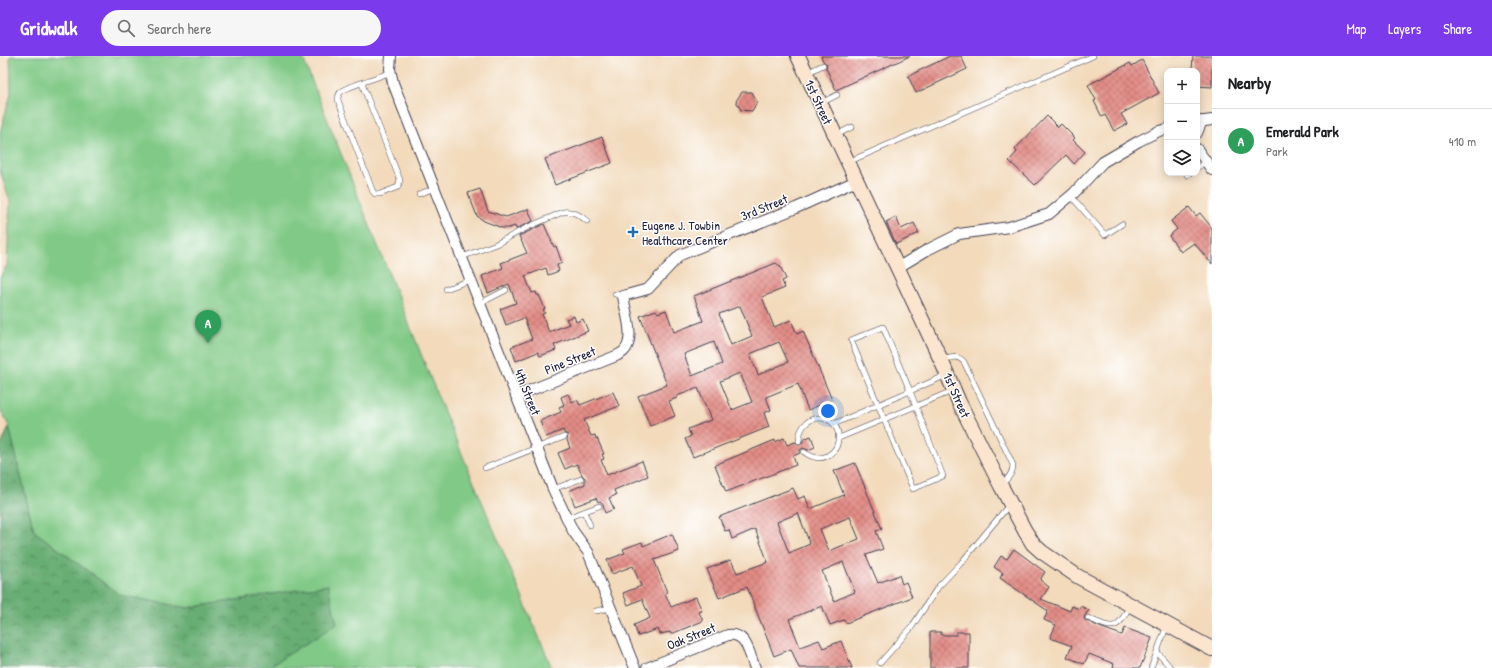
<!DOCTYPE html>
<meta charset="utf-8">
<style>
:root{--surface:#fff;--page:#f6f6f6;--text:#202124;--muted:#757577;--line:#e0e0e0;--accent:#7c3aed}
body{margin:0;font-family:"Patrick Hand",sans-serif;background:var(--page);color:var(--text)}
.controls{position:absolute;right:12px;top:12px;display:grid;overflow:hidden;border-radius:8px;box-shadow:0 2px 10px #0003}
.controls button{width:36px;height:36px;display:grid;place-items:center;padding:0;border:0;border-bottom:1px solid var(--line);background:var(--surface);color:var(--text);font:20px sans-serif}
.you{position:absolute;left:828px;top:355px;width:14px;height:14px;margin:-10px;border:3px solid #fff;border-radius:50%;background:#1a73e8;box-shadow:0 0 0 6px #1a73e833}
.badge{display:grid;place-items:center;width:26px;height:26px;border-radius:50%;background:var(--accent);color:#fff;font-size:13px;font-weight:700}
.pin{position:absolute;translate:-50% -33px;filter:drop-shadow(0 1px 2px #0008)}
.pin::after{content:'';position:absolute;top:21px;width:14px;height:12px;background:inherit;clip-path:polygon(0 0,100% 0,50% 100%)}
.list{margin:0;padding:0;list-style:none}
h2{display:flex;justify-content:space-between;align-items:center;height:52px;margin:0;padding:0 16px;font-size:17px}
h2 small{font-size:13px;font-weight:400;color:var(--muted)}
.list li{display:grid;grid-template-columns:26px 1fr auto;gap:12px;align-items:center;box-sizing:border-box;height:64px;padding:0 16px;border-top:1px solid var(--line)}
.list b{display:block;font-size:15px;white-space:nowrap}
.list p{margin:0;font-size:13px;white-space:nowrap;color:var(--muted)}
.list em{font-size:13px;font-style:normal;color:var(--muted)}
.icon{flex:none;width:22px;height:22px;fill:none;stroke:currentColor;stroke-width:2;stroke-linecap:round;stroke-linejoin:round}
.map{position:relative;flex:none;width:1212px;height:612px;overflow:hidden}
header{display:flex;align-items:center;gap:24px;box-sizing:border-box;height:56px;padding:0 20px;background:var(--accent);color:#fff}
header strong{font-size:19px}
nav{display:flex;gap:22px;margin-inline-start:auto;font-size:14px}
.search{width:280px;height:36px;background:var(--page);display:flex;align-items:center;gap:10px;box-sizing:border-box;padding:0 14px;border-radius:22px;color:var(--muted);font-size:15px}
main{display:flex}
aside{flex:1;background:var(--surface)}
.map>svg:first-child{display:block}
.green{fill:#81c986;stroke:#527660}
.forest{fill:url(#forest-crowns);stroke:#456857}
.building{fill:url(#building-cross-hatch);fill-rule:evenodd}
.lines{fill:none;stroke-linecap:round;stroke-linejoin:round}
.lane-casing{stroke:#413e4e;stroke-width:6}
.street-casing{stroke:#413e4e;stroke-width:12}
.secondary-casing{stroke:#413e4e;stroke-width:16}
.lane{stroke:#fff;stroke-width:5}
.street{stroke:#fff;stroke-width:10}
.secondary{stroke:#fbe5cf;stroke-width:14}
.poi-dot{fill:#1f6fb2;stroke:#fff;stroke-width:1.5}
.labels{text-anchor:middle;dominant-baseline:central;stroke-width:3;stroke-linejoin:round;paint-order:stroke}
.street-label{font-size:13px;fill:#22223b;stroke:#fff}
.poi-label{font-size:13px;fill:#22223b;stroke:#fff;text-anchor:start}
</style>
<header>
<strong>Gridwalk</strong>
<div class="search"><svg class="icon" aria-label="search" viewBox="0 0 24 24"><circle cx="10" cy="10" r="6"/><path d="M15 15l6 6"/></svg>Search here</div>
<nav><a>Map</a><a>Layers</a><a>Share</a></nav>
</header>
<main>
<div class="map">
<svg width="1212" height="612" viewBox="0 0 1212 612">
<defs>
<pattern id="forest-crowns" width="20" height="18" patternUnits="userSpaceOnUse"><rect width="20" height="18" fill="#68ad73"/><path d="M2 6a3 3 0 1 1 6 0M12 15a3 3 0 1 1 6 0" fill="none" stroke="#558c60"/></pattern>
<pattern id="building-cross-hatch" width="8" height="8" patternUnits="userSpaceOnUse"><rect width="8" height="8" fill="#e38c86"/><path d="M0 0l8 8M0 8l8-8" fill="none" stroke="#b8726f"/></pattern>
</defs>
<rect width="100%" height="100%" fill="#fff"/>
<filter id="ink" filterUnits="userSpaceOnUse"><feTurbulence type="fractalNoise" baseFrequency=".025" numOctaves="2"/><feDisplacementMap in="SourceGraphic" scale="8" xChannelSelector="R" yChannelSelector="G"/><feConvolveMatrix kernelMatrix="1 2 1 2 8 2 1 2 1" color-interpolation-filters="sRGB"/></filter>
<filter id="wash" filterUnits="userSpaceOnUse"><feTurbulence type="fractalNoise" baseFrequency=".012" numOctaves="4" result="noise"/><feDisplacementMap in="SourceGraphic" scale="16" xChannelSelector="R" yChannelSelector="G"/><feGaussianBlur stdDeviation="0.9" result="paint"/><feColorMatrix in="noise" values="0 0 0 0 0 0 0 0 0 0 0 0 0 0 0 0 0 1.4 0 .05"/><feComposite in="paint" operator="in"/></filter>
<g filter="url(#wash)">
<rect width="100%" height="100%" fill="#f2dabb"/>
<path class="green" d="M 10,0 L 302,0 L 443,353 L 552,612 L 267,612 L 336,568 L 328,529 L 188,552 L 121,540 L 34,475 L 9,370 L 0,353 L 0,221 L 7,209 L 10,145 L 0,115 L 0,76 L 11,38 Z"/>
<path class="forest" d="M 9,370 L 34,475 L 120,539 L 188,552 L 328,529 L 337,568 L 267,612 L 0,612 L 0,392 Z"/>
<g id="blocks">
<g class="building">
<path d="M 821,0 L 910,0 L 836,34 L 826,12 L 827,8 L 823,5 Z"/>
<path d="M 950,0 L 961,0 L 967,13 L 916,37 L 908,20 Z"/>
<path d="M 1193,0 L 1212,0 L 1212,31 L 1197,30 L 1197,15 L 1192,15 Z"/>
<path d="M 1142,4 L 1159,37 L 1121,58 L 1127,68 L 1114,75 L 1105,59 L 1102,61 L 1094,45 L 1096,44 L 1088,29 L 1130,7 L 1132,10 Z"/>
<path d="M 742,36 L 752,36 L 757,46 L 752,55 L 741,54 L 736,45 Z"/>
<path d="M 1047,60 L 1058,71 L 1061,68 L 1075,82 L 1073,84 L 1085,96 L 1074,108 L 1066,99 L 1035,129 L 1009,105 L 1017,96 L 1015,93 Z"/>
<path d="M 602,81 L 612,107 L 555,129 L 545,103 Z"/>
<path d="M 480,133 L 488,155 L 506,161 L 528,153 L 533,165 L 516,173 L 515,170 L 509,172 L 502,172 L 484,165 L 477,160 L 468,137 Z"/>
<path d="M 1189,151 L 1196,160 L 1200,157 L 1212,172 L 1212,208 L 1194,187 L 1181,196 L 1169,180 L 1177,173 L 1171,165 Z"/>
<path d="M 896,161 L 901,173 L 914,167 L 919,177 L 896,188 L 886,166 Z"/>
<path d="M 544,168 L 554,191 L 556,190 L 562,207 L 557,209 L 559,215 L 548,219 L 546,212 L 525,220 L 532,237 L 536,236 L 537,239 L 539,239 L 545,253 L 543,254 L 545,257 L 542,258 L 549,276 L 569,268 L 566,263 L 574,260 L 576,266 L 583,263 L 588,275 L 554,289 L 556,294 L 540,300 L 538,296 L 516,305 L 511,291 L 532,283 L 524,262 L 506,269 L 500,253 L 516,247 L 509,228 L 488,237 L 482,220 L 503,212 L 501,207 L 527,197 L 519,180 Z"/>
<path d="M 776,207 L 780,210 L 786,223 L 782,225 L 785,232 L 762,241 L 774,271 L 791,264 L 797,278 L 803,275 L 832,344 L 808,354 L 798,328 L 766,341 L 771,354 L 764,357 L 769,371 L 693,401 L 685,383 L 691,380 L 688,373 L 711,364 L 698,332 L 677,340 L 677,342 L 669,345 L 675,360 L 650,370 L 638,340 L 667,329 L 640,260 L 656,254 L 658,257 L 666,254 L 674,276 L 703,265 L 694,240 ZM 740,250 L 752,280 L 731,289 L 719,258 ZM 714,286 L 722,308 L 692,320 L 684,298 ZM 779,286 L 788,306 L 758,319 L 750,298 ZM 740,317 L 752,346 L 732,354 L 720,325 Z"/>
<path d="M 613,336 L 619,350 L 584,364 L 591,380 L 595,379 L 596,383 L 597,382 L 604,398 L 602,398 L 604,403 L 601,404 L 607,419 L 642,405 L 648,420 L 614,434 L 616,439 L 609,442 L 614,453 L 605,457 L 603,448 L 600,445 L 598,446 L 596,442 L 575,450 L 569,435 L 585,428 L 585,422 L 582,419 L 577,408 L 565,413 L 558,397 L 570,392 L 567,384 L 568,379 L 564,377 L 563,374 L 546,381 L 540,365 L 561,356 L 559,351 L 564,349 L 561,341 L 568,338 L 572,346 L 577,344 L 580,349 Z"/>
<path d="M 811,380 L 815,391 L 808,394 L 803,392 L 800,394 L 800,397 L 793,400 L 796,409 L 726,436 L 715,409 L 775,384 L 775,386 L 784,382 L 787,389 L 795,386 L 800,389 L 802,387 L 804,383 Z"/>
<path d="M 855,407 L 882,473 L 876,475 L 883,493 L 866,499 L 878,527 L 899,519 L 902,528 L 906,526 L 912,541 L 846,567 L 844,564 L 830,569 L 822,550 L 789,563 L 800,591 L 819,584 L 823,592 L 841,585 L 852,612 L 799,612 L 791,593 L 774,600 L 747,531 L 719,542 L 707,513 L 731,504 L 737,517 L 768,506 L 755,473 L 732,483 L 729,474 L 725,475 L 719,461 L 793,432 L 798,443 L 805,440 L 810,453 L 844,439 L 834,415 ZM 798,457 L 810,488 L 789,497 L 777,466 ZM 850,461 L 859,483 L 829,495 L 820,473 ZM 843,506 L 855,536 L 834,545 L 822,515 Z"/>
<path d="M 672,478 L 679,495 L 654,504 L 667,536 L 665,537 L 671,551 L 696,541 L 702,555 L 699,556 L 703,565 L 671,578 L 670,576 L 660,578 L 658,573 L 638,580 L 634,569 L 650,562 L 642,543 L 628,549 L 623,537 L 641,530 L 633,510 L 612,518 L 607,504 L 625,497 L 623,493 L 642,486 L 643,490 Z"/>
<path d="M 1014,493 L 1045,516 L 1040,524 L 1049,531 L 1041,543 L 1070,555 L 1072,550 L 1079,553 L 1080,550 L 1089,554 L 1084,561 L 1085,564 L 1102,572 L 1122,579 L 1125,572 L 1152,582 L 1140,612 L 1113,612 L 1114,608 L 1089,598 L 1084,608 L 1067,601 L 1072,590 L 1050,582 L 1056,569 L 1044,564 L 1048,555 L 1000,522 L 1003,517 L 994,511 L 1001,500 L 1007,503 Z"/>
<path d="M 930,576 L 941,576 L 941,579 L 956,579 L 956,576 L 969,576 L 969,612 L 930,612 Z"/>
</g>
</g>
</g>
<g filter="url(#ink)">
<use href="#blocks" fill-opacity="0" stroke="#413e4e" stroke-width="1"/>
<g class="lines">
<defs>
<g id="lane">
<path d="M 807,17 L 823,9"/>
<path d="M 362,28 L 400,124 L 398,131 L 380,138 L 375,138 L 373,136 L 338,44 C 338,40 339,37 342,35 C 354,28 377,22 391,16"/>
<path d="M 821,47 L 837,39"/>
<path d="M 836,79 L 852,71"/>
<path d="M 848,106 L 1093,0"/>
<path d="M 1197,112 L 1206,105"/>
<path d="M 1187,119 L 1190,117"/>
<path d="M 419,138 L 435,132"/>
<path d="M 1071,140 L 1105,179 L 1122,168"/>
<path d="M 462,201 L 496,188 L 528,171 L 563,156 C 571,154 580,159 587,165"/>
<path d="M 446,233 L 470,224"/>
<path d="M 615,238 L 623,240"/>
<path d="M 479,248 L 506,234"/>
<path d="M 883,271 L 910,335 L 943,420 L 913,433 L 851,284 Z"/>
<path d="M 941,304 C 950,302 957,298 964,306 L 1013,409 C 1013,418 1007,423 1001,429"/>
<path d="M 834,368 L 947,319"/>
<path d="M 839,382 L 952,335"/>
<path d="M 799,385 C 800,352 843,357 838,385 C 837,392 833,397 827,400 C 819,404 811,401 804,396"/>
<path d="M 485,412 L 564,381"/>
<path d="M 553,433 L 581,423"/>
<path d="M 584,456 L 590,469"/>
<path d="M 567,462 L 599,450"/>
<path d="M 596,555 L 610,552"/>
<path d="M 1088,562 C 1113,573 1117,576 1130,549"/>
<path d="M 1157,596 L 1171,612"/>
<path d="M 880,607 L 911,572 L 938,531 L 961,507 L 1009,449"/>
<path d="M 1151,612 L 1167,569"/>
</g>
<g id="street">
<path d="M 391,0 L 390,13 L 393,27 L 553,433 L 573,475 L 588,496 L 635,612"/>
<path d="M 1197,66 L 1212,64"/>
<path d="M 1197,77 L 1202,65"/>
<path d="M 1197,93 L 1212,114"/>
<path d="M 897,212 L 927,194 L 959,178 L 1009,171 L 1049,158 L 1074,137 L 1103,106 L 1139,85 L 1159,75 L 1167,73"/>
<path d="M 516,340 L 616,300 C 618,299 622,297 624,295 C 636,283 625,255 623,240 L 648,233 L 680,199 L 796,152 L 856,125"/>
<path d="M 647,612 L 728,579 C 747,576 749,598 755,612"/>
</g>
<path id="secondary" d="M 798,0 L 941,304 L 959,346 L 1001,430 L 1025,475 L 1033,488 L 1042,496 L 1077,520 L 1212,593"/>
</defs>
<use href="#lane" class="lane-casing"/>
<use href="#street" class="street-casing"/>
<use href="#secondary" class="secondary-casing"/>
<use href="#lane" class="lane"/>
<use href="#street" class="street"/>
<use href="#secondary" class="secondary"/>
</g>
</g>
<path class="poi-dot" d="M631 170h4v4h4v4h-4v4h-4v-4h-4v-4h4z"/>
<g class="labels">
<g class="street-label">
<text transform="translate(819 46) rotate(65)">1st Street</text>
<text transform="translate(764 151) rotate(-22)">3rd Street</text>
<text transform="translate(570 304) rotate(-22)">Pine Street</text>
<text transform="translate(528 336) rotate(68)">4th Street</text>
<text transform="translate(957 339) rotate(66)">1st Street</text>
<text transform="translate(691 580) rotate(-22)">Oak Street</text>
</g>
<g class="poi-label">
<text x="642" y="169">Eugene J. Towbin<tspan x="642" dy="15">Healthcare Center</tspan></text>
</g>
</g>
</svg>
<div class="controls">
<button>+</button>
<button>−</button>
<button><svg class="icon" aria-label="layers" viewBox="0 0 24 24"><path d="M12 4l9 5-9 5-9-5zM3 14l9 5 9-5"/></svg></button>
</div>
<div class="you"></div>
<div class="pin badge" style="left:208px;top:287px;background:#2e9e5b">A</div>
</div>
<aside>
<h2>Nearby<small></small></h2>
<ul class="list">
<li><span class="badge" style="background:#2e9e5b">A</span><div><b>Emerald Park</b><p>Park</p></div><em>410 m</em></li>
</ul>
</aside>
</main>
